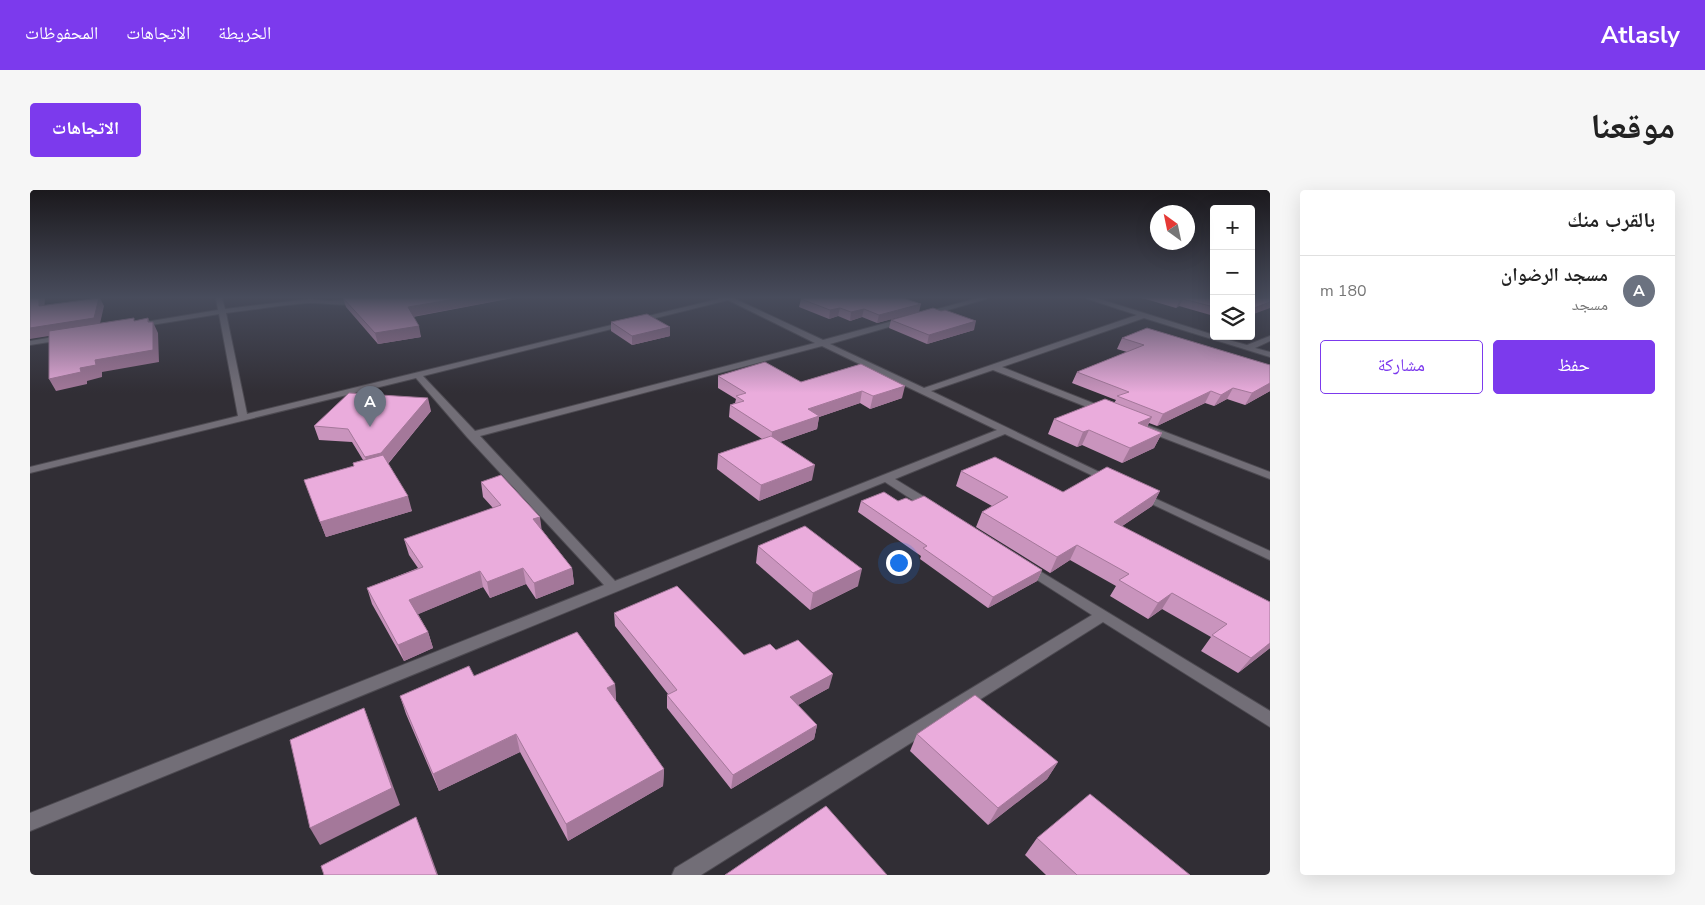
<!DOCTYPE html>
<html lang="ar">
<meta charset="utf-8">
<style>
:root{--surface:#fff;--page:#f6f6f6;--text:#222;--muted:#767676;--line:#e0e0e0;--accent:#7c3aed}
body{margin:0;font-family:"Nunito Sans","Noto Naskh Arabic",sans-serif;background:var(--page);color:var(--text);direction:rtl}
.controls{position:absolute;right:15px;top:15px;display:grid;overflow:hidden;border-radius:5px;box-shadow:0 5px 20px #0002}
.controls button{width:45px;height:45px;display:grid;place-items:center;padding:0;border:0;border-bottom:1px solid var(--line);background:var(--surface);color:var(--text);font:25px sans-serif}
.compass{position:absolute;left:1120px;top:15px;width:45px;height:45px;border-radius:50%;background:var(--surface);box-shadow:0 5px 20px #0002;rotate:327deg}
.you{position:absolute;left:868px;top:372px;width:18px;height:18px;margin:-12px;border:4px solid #fff;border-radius:50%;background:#1a73e8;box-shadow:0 0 0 8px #1a73e833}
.badge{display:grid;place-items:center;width:32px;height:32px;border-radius:50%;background:var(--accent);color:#fff;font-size:16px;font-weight:700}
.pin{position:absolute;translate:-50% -41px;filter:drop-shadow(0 1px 2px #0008)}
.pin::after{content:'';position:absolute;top:26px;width:18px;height:15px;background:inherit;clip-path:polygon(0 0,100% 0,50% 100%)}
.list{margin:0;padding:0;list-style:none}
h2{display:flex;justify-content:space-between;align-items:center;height:65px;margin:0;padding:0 20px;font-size:21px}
h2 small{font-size:16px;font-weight:400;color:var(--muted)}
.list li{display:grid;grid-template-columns:32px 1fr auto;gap:15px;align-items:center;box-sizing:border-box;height:70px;padding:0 20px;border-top:1px solid var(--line)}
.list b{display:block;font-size:19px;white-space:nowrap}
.list p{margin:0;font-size:16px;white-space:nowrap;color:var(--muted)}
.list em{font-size:16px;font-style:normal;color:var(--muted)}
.actions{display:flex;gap:10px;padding:15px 20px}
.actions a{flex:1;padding:11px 0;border:1px solid var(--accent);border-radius:5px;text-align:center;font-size:18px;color:var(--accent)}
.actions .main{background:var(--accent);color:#fff}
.icon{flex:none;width:28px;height:28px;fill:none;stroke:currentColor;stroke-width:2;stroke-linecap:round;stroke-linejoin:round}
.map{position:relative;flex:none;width:1240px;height:685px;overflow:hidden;direction:ltr;border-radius:5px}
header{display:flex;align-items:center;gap:30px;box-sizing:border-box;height:70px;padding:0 25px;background:var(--accent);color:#fff}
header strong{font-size:24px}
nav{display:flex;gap:28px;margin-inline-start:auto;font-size:18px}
.intro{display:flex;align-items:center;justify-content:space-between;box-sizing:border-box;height:120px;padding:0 30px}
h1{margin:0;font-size:35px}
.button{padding:12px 22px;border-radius:5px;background:var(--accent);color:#fff;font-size:18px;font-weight:700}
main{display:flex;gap:30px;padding:0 30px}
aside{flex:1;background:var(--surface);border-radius:5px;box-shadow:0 5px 20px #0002}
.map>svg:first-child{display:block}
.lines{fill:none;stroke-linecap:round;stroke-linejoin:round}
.street-casing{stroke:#4d4a51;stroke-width:2}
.street{fill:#726e77;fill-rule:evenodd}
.wall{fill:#c994bd}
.shaded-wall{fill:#a4789a}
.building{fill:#eaacdc;stroke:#a4789a}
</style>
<header>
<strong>Atlasly</strong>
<nav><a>الخريطة</a><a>الاتجاهات</a><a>المحفوظات</a></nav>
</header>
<div class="intro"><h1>موقعنا</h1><a class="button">الاتجاهات</a></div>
<main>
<aside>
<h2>بالقرب منك<small></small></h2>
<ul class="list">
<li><span class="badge" style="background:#6b7280">A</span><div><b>مسجد الرضوان</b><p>مسجد</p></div><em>180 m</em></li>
</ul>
<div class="actions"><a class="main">حفظ</a><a>مشاركة</a></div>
</aside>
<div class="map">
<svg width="1240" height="685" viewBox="0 0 1240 685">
<rect width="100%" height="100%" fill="#312e35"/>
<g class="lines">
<defs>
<g id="street">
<path d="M 186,108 L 192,108 L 195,119 L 280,109 L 299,111 L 347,108 C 329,120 298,112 278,113 C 250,115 223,120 196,123 L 217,224 L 692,108 L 703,108 L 793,150 L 948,108 L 957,108 L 956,109 L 800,154 L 894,198 L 1107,125 L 1058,109 L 1057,108 L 1066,108 L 1184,145 L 1184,146 L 1217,155 L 1240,146 L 1240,151 L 1225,158 L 1240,162 L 1240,167 L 1114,128 L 972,177 L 1078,219 L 1078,223 L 1072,223 L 963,180 L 901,201 L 1088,291 L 1086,293 L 1078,293 L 975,244 L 865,289 L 906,314 L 908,317 L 906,320 L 898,320 L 855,292 L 0,641 L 0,623 L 574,395 L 437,247 L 386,188 L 0,283 L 0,277 L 208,226 L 189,124 L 109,137 L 105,135 L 109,133 L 188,120 ZM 698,110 L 785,153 L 445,241 L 393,186 ZM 792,156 L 967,240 L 585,391 L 450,246 Z"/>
<path d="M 35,145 L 38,145 L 38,149 L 0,155 L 0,151 Z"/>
<path d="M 1117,235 L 1240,282 L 1240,289 L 1113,240 L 1112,238 Z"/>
<path d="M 1111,302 L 1240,361 L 1240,370 L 1107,307 L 1105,305 Z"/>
<path d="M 995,372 L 1240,521 L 1240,537 L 1073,432 L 671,685 L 642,685 L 645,678 L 1062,425 L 990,379 L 988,376 L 990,373 Z"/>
</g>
</defs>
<use href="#street" class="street-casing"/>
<use href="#street" class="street"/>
</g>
<g class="wall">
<path d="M 313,108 L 482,108 L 383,127 L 391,147 L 348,154 L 316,117 Z"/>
<path d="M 1112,108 L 1184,108 L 1184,126 L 1149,116 L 1146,118 Z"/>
<path d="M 771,109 L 889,122 L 944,140 L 897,154 L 859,138 L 861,130 L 887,122 L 847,133 L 832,127 L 820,131 L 808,126 L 799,129 L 769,117 Z"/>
<path d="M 581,132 L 640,146 L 602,155 L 581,141 Z"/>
<path d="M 1092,148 L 1240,175 L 1240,201 L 1215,215 L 1197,209 L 1184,216 L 1175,213 L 1127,236 L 1119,233 L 1117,237 L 1132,243 L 1124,258 L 1092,273 L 1052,255 L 1047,257 L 1018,244 L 1024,229 L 1084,213 L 1086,210 L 1042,193 L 1047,182 L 1097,162 L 1087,159 Z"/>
<path d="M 831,174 L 872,208 L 840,219 L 830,213 L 789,227 L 787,239 L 750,252 L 782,290 L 729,311 L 687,279 L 688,264 L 732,249 L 699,227 L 700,215 L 705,213 L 706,209 L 688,198 L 688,186 L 771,192 Z"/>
<path d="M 401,221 L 358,274 L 382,321 L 296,347 L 274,290 L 324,276 L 323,273 L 333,270 L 322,252 L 289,250 L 284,236 Z"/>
<path d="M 931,281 L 1033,302 L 1130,301 L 1122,316 L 1092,336 L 1240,458 L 1208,483 L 1171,461 L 1181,447 L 1132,419 L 1118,429 L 1080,406 L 1086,396 L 1040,370 L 1020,383 L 946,337 L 952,322 L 962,316 L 926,296 Z"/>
<path d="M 451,292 L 512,340 L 542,378 L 544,394 L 506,409 L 496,394 L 460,408 L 453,397 L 388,424 L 398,442 L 403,458 L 374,471 L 342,414 L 337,398 L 388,378 L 379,365 L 374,349 L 463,318 L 453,307 Z"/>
<path d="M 831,311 L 882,311 L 1012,380 L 1007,391 L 958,418 L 890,369 L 891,366 L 828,322 Z"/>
<path d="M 728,356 L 828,396 L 780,420 L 726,373 Z"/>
<path d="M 584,423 L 714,465 L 746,460 L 799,498 L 768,515 L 787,535 L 784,549 L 701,599 L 637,518 L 637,505 L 638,504 L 585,436 Z"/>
<path d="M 444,486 L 585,494 L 586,511 L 634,579 L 633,596 L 538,651 L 490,562 L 409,601 L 376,524 L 370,506 Z"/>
<path d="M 887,544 L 1028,572 L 1017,589 L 958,635 L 880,561 Z"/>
<path d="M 1007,648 L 1160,685 L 1016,685 L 995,665 Z"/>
</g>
<g class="shaded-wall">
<path d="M 9,108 L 15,108 L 14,125 L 9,116 Z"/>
<path d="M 70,108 L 74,116 L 69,138 L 0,149 L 0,138 Z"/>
<path d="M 431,108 L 482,108 L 380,127 L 378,117 Z"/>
<path d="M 1153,109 L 1149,116 L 1146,118 L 1150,110 Z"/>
<path d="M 1240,112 L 1240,118 L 1221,125 L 1221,119 Z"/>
<path d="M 891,114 L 889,122 L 847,133 L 849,125 Z"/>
<path d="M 810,118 L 808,126 L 799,129 L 800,120 Z"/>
<path d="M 834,119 L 832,127 L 820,131 L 821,122 Z"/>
<path d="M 118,128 L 123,139 L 123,132 L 128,143 L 129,172 L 72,182 L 72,187 L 57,191 L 57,194 L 26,201 L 19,189 L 50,178 L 65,170 L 118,132 Z"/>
<path d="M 946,131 L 944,140 L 897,154 L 899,145 Z"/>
<path d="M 389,136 L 391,147 L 348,154 L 345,143 Z"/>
<path d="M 640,137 L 640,146 L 602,155 L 602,146 Z"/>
<path d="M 1240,193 L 1240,201 L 1215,215 L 1222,203 Z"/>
<path d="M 875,196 L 872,208 L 840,219 L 843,206 Z"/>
<path d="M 1203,198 L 1197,209 L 1184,216 L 1191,205 Z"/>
<path d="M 832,201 L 830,213 L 789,227 L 787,239 L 741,255 L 742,242 L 778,219 Z"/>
<path d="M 1181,201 L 1175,213 L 1127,236 L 1133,224 Z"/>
<path d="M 398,208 L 401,221 L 355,277 L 340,282 L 335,267 Z"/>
<path d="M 1122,227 L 1114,242 L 1108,233 Z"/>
<path d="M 1059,240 L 1052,255 L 1047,257 L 1053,242 Z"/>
<path d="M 1132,243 L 1124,258 L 1092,273 L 1100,258 Z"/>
<path d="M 785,275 L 782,290 L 729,311 L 731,295 Z"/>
<path d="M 1130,301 L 1122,316 L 1076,347 L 1084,332 Z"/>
<path d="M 378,306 L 382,321 L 296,347 L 290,332 Z"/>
<path d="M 510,327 L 512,342 L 503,329 Z"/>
<path d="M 1047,355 L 1040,370 L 1020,383 L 1027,367 Z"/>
<path d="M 493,378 L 496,394 L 460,408 L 457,392 Z"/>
<path d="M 542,378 L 544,394 L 506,409 L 504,393 Z"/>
<path d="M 832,379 L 828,396 L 780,420 L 783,403 Z"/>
<path d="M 1012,380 L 1007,391 L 958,418 L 963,407 Z"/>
<path d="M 450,381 L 453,397 L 384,426 L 379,410 Z"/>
<path d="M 1142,403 L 1132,419 L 1118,429 L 1128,413 Z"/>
<path d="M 398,442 L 403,458 L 374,471 L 368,455 Z"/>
<path d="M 1240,453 L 1240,458 L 1208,483 L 1221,468 Z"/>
<path d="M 803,484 L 799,498 L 757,521 L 760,507 Z"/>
<path d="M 585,494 L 586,512 L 577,498 Z"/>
<path d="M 334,518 L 341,536 L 370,615 L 290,655 L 280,638 Z"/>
<path d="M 787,535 L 784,549 L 701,599 L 703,585 Z"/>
<path d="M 486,544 L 490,562 L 409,601 L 403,584 Z"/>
<path d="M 1028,572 L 1017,589 L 958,635 L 968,618 Z"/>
<path d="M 634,579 L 633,596 L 538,651 L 536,634 Z"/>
<path d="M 386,627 L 393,644 L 408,685 L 407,685 Z"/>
</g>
<g class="building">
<path d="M 0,108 L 9,108 L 9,116 L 69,108 L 64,128 L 0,138 Z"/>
<path d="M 313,108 L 431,108 L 378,117 L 389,136 L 345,143 Z"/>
<path d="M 776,108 L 873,108 L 891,114 L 849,125 L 834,119 L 821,122 L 810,118 L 800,120 L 771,109 Z"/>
<path d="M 1142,108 L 1184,108 L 1184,117 L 1153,109 L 1150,110 Z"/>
<path d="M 1221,108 L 1240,108 L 1240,112 L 1221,119 Z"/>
<path d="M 903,118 L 911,121 L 915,120 L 946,131 L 899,145 L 861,130 Z"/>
<path d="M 617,124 L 640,137 L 602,146 L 581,132 Z"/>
<path d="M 104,128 L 104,131 L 118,128 L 118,132 L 123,132 L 123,160 L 65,170 L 66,175 L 50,178 L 51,182 L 19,189 L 19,141 Z"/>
<path d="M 1117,138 L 1240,175 L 1240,193 L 1222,203 L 1203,198 L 1191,205 L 1181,201 L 1133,224 L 1087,206 L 1099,202 L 1047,182 L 1114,155 L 1092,148 Z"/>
<path d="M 735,172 L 771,192 L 831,174 L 875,196 L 843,206 L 832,201 L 778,219 L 789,226 L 742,242 L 700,215 L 714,211 L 706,206 L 716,203 L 688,186 Z"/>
<path d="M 319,203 L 398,208 L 351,263 L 335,267 L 318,239 L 284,236 Z"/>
<path d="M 1075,209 L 1122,227 L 1108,233 L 1132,243 L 1100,258 L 1059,240 L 1053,242 L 1024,229 Z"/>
<path d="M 741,246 L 785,275 L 731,295 L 688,264 Z"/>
<path d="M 353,265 L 378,306 L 290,332 L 274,290 L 324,276 L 323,273 Z"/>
<path d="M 965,267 L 1033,302 L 1077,277 L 1130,301 L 1084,332 L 1240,412 L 1240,453 L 1221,468 L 1182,445 L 1197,434 L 1142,403 L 1128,413 L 1089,390 L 1099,384 L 1047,355 L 1027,367 L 952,322 L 978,307 L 931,281 Z"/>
<path d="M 471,285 L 510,327 L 503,329 L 542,378 L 504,393 L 493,378 L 457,392 L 450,381 L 379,410 L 398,442 L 368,455 L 337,398 L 393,377 L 374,349 L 471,315 L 451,292 Z"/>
<path d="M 854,302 L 868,311 L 876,308 L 882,311 L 894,306 L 1012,380 L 963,407 L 893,358 L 897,356 L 831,311 Z"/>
<path d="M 775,336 L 832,379 L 783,403 L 728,356 Z"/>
<path d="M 647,396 L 714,465 L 740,454 L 746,460 L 768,450 L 803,484 L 760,507 L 787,535 L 703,585 L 637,505 L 647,500 L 584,423 Z"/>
<path d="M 547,442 L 585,494 L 577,498 L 634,579 L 536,634 L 486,544 L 403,584 L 370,506 L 439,476 L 444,486 Z"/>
<path d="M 945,505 L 1028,572 L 968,618 L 887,544 Z"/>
<path d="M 334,518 L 362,598 L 280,638 L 260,550 Z"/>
<path d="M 1060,604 L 1160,685 L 1047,685 L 1007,648 Z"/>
<path d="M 796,616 L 857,685 L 695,685 Z"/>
<path d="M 386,627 L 407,685 L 294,685 L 291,676 Z"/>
</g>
<linearGradient id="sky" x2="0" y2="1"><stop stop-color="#1b191d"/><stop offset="0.53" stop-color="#484c5c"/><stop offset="1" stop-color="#484c5c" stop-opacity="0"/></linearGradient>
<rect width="1240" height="203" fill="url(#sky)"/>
</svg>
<div class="controls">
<button>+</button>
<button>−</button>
<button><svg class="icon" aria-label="layers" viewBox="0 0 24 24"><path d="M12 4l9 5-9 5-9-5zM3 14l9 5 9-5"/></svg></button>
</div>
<svg class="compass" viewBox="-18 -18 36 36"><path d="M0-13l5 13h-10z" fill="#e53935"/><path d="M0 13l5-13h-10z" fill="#767676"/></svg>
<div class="you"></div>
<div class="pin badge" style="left:340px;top:237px;background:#6b7280">A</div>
</div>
</main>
